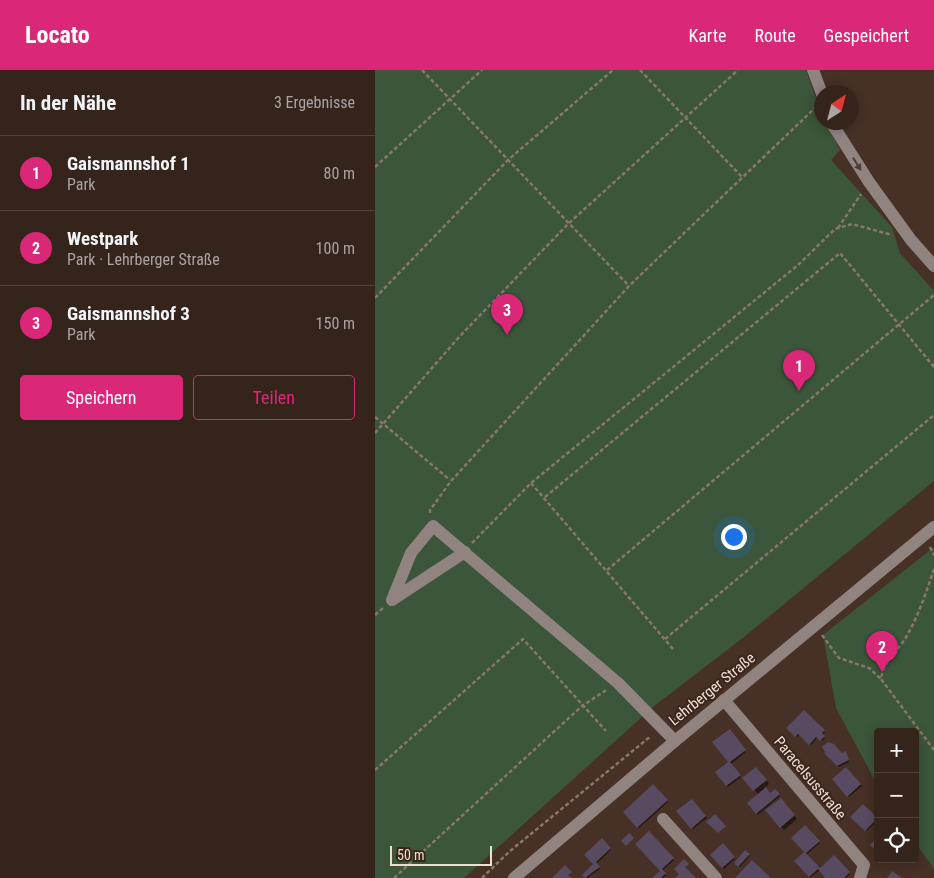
<!DOCTYPE html>
<html lang="de">
<meta charset="utf-8">
<style>
:root{--surface:#35241c;--page:#3d2c25;--text:#f1f3f6;--muted:#aaa4a3;--line:#4f413b;--accent:#db2777}
body{margin:0;font-family:"Roboto Condensed",sans-serif;background:var(--page);color:var(--text)}
.controls{position:absolute;right:15px;bottom:15px;display:grid;overflow:hidden;border-radius:5px;box-shadow:0 2px 12px #0003}
.controls button{width:45px;height:45px;display:grid;place-items:center;padding:0;border:0;border-bottom:1px solid var(--line);background:var(--surface);color:var(--text);font:25px sans-serif}
.compass{position:absolute;left:439px;top:15px;width:45px;height:45px;border-radius:50%;background:var(--surface);box-shadow:0 2px 12px #0003;rotate:36deg}
.scale{position:absolute;left:15px;bottom:12px;width:102px;box-sizing:border-box;padding-left:5px;border:2px solid #ecddd6;border-top:0;font-size:14px;line-height:18px;white-space:nowrap;color:#ecddd6;-webkit-text-stroke:4px #3c261c;paint-order:stroke}
.you{position:absolute;left:358px;top:466px;width:18px;height:18px;margin:-12px;border:4px solid #fff;border-radius:50%;background:#1a73e8;box-shadow:0 0 0 8px #1a73e833}
.badge{display:grid;place-items:center;width:32px;height:32px;border-radius:50%;background:var(--accent);color:#fff;font-size:16px;font-weight:700}
.pin{position:absolute;translate:-50% -41px;filter:drop-shadow(0 1px 2px #0008)}
.pin::after{content:'';position:absolute;top:26px;width:18px;height:15px;background:inherit;clip-path:polygon(0 0,100% 0,50% 100%)}
.list{margin:0;padding:0;list-style:none}
h2{display:flex;justify-content:space-between;align-items:center;height:65px;margin:0;padding:0 20px;font-size:21px}
h2 small{font-size:16px;font-weight:400;color:var(--muted)}
.list li{display:grid;grid-template-columns:32px 1fr auto;gap:15px;align-items:center;box-sizing:border-box;height:75px;padding:0 20px;border-top:1px solid var(--line)}
.list b{display:block;font-size:19px;white-space:nowrap}
.list p{margin:0;font-size:16px;white-space:nowrap;color:var(--muted)}
.list em{font-size:16px;font-style:normal;color:var(--muted)}
.actions{display:flex;gap:10px;padding:15px 20px}
.actions a{flex:1;padding:11px 0;border:1px solid var(--accent);border-radius:5px;text-align:center;font-size:18px;color:var(--accent)}
.actions .main{background:var(--accent);color:#fff}
.icon{flex:none;width:28px;height:28px;fill:none;stroke:currentColor;stroke-width:2;stroke-linecap:round;stroke-linejoin:round}
.map{position:relative;flex:none;width:559px;height:808px;overflow:hidden}
header{display:flex;align-items:center;gap:30px;box-sizing:border-box;height:70px;padding:0 25px;background:var(--accent);color:#fff}
header strong{font-size:24px}
nav{display:flex;gap:28px;margin-inline-start:auto;font-size:18px}
main{display:flex}
aside{flex:1;background:var(--surface)}
.map>svg:first-child{display:block}
.green{fill:#3b563b}
.shadow{fill:#0007}
.building{fill:#584b61}
.lines{fill:none;stroke-linecap:round;stroke-linejoin:round}
.path{stroke:#89766c;stroke-width:2.5;stroke-dasharray:4 2.5;stroke-linecap:butt}
.minor{stroke:#918380;stroke-width:12}
.oneway{fill:#513d35}
.labels{text-anchor:middle;dominant-baseline:central;stroke-width:4;stroke-linejoin:round;paint-order:stroke}
.street-label{font-size:15px;fill:#ecddd6;stroke:#3c261c}
</style>
<header>
<strong>Locato</strong>
<nav><a>Karte</a><a>Route</a><a>Gespeichert</a></nav>
</header>
<main>
<aside>
<h2>In der Nähe<small>3 Ergebnisse</small></h2>
<ul class="list">
<li><span class="badge">1</span><div><b>Gaismannshof 1</b><p>Park</p></div><em>80 m</em></li>
<li><span class="badge">2</span><div><b>Westpark</b><p>Park · Lehrberger Straße</p></div><em>100 m</em></li>
<li><span class="badge">3</span><div><b>Gaismannshof 3</b><p>Park</p></div><em>150 m</em></li>
</ul>
<div class="actions"><a class="main">Speichern</a><a>Teilen</a></div>
</aside>
<div class="map">
<svg width="559" height="808" viewBox="0 0 559 808">
<rect width="100%" height="100%" fill="#473025"/>
<g class="green">
<path d="M 0,0 L 431,0 L 446,43 L 447,52 L 451,53 L 465,80 L 456,90 L 517,157 L 525,183 L 559,221 L 559,411 L 369,567 L 278,637 L 89,808 L 0,808 Z"/>
<path d="M 559,477 L 559,799 L 540,772 L 540,662 L 503,662 L 503,716 L 461,638 L 448,565 Z"/>
</g>
<g class="shadow">
<path d="M 429,641 L 450,662 L 447,665 L 450,668 L 447,671 L 443,667 L 436,675 L 425,664 L 422,667 L 413,658 Z"/>
<path d="M 354,661 L 371,682 L 356,694 L 366,707 L 353,717 L 342,702 L 354,692 Z"/>
<path d="M 450,683 L 471,683 L 474,692 L 464,697 Z"/>
<path d="M 471,698 L 487,716 L 474,727 L 458,710 Z"/>
<path d="M 384,701 L 394,714 L 389,718 L 395,724 L 400,720 L 405,726 L 383,745 L 373,733 L 384,725 L 369,708 Z"/>
<path d="M 278,716 L 293,732 L 264,758 L 249,742 Z"/>
<path d="M 316,730 L 332,748 L 318,759 L 303,742 Z"/>
<path d="M 409,732 L 422,749 L 409,760 L 406,757 Z"/>
<path d="M 488,735 L 503,750 L 492,761 L 477,747 Z"/>
<path d="M 430,757 L 445,773 L 431,785 L 445,799 L 459,787 L 475,804 L 471,808 L 452,808 L 445,800 L 436,807 L 421,791 L 431,782 Z"/>
<path d="M 274,763 L 299,790 L 287,801 L 291,805 L 288,808 L 279,808 L 286,801 Z"/>
<path d="M 227,770 L 236,780 L 221,794 L 225,799 L 212,808 L 209,805 L 220,794 Z"/>
<path d="M 348,775 L 360,789 L 349,799 L 337,785 Z"/>
<path d="M 371,782 L 375,786 L 365,797 L 361,793 Z"/>
</g>
<g class="building">
<path d="M 429,640 L 450,660 L 447,663 L 450,666 L 445,671 L 441,667 L 434,675 L 423,664 L 420,667 L 411,658 Z"/>
<path d="M 355,659 L 371,680 L 355,692 L 366,705 L 351,716 L 340,702 L 353,692 L 337,672 Z"/>
<path d="M 453,672 L 459,674 L 467,683 L 471,681 L 474,690 L 462,696 L 449,683 L 450,682 L 447,677 Z"/>
<path d="M 381,697 L 392,710 L 378,721 L 367,708 Z"/>
<path d="M 471,697 L 486,714 L 472,727 L 457,709 Z"/>
<path d="M 278,714 L 293,730 L 262,758 L 248,742 Z"/>
<path d="M 391,717 L 395,723 L 400,719 L 405,724 L 381,744 L 372,733 Z"/>
<path d="M 406,728 L 420,745 L 405,758 L 390,740 Z"/>
<path d="M 317,729 L 331,746 L 316,759 L 301,741 Z"/>
<path d="M 488,734 L 503,748 L 490,761 L 475,747 Z"/>
<path d="M 340,744 L 351,756 L 343,763 L 331,752 Z"/>
<path d="M 430,755 L 445,771 L 431,783 L 445,798 L 459,785 L 475,802 L 469,808 L 450,808 L 443,799 L 434,807 L 419,791 L 429,782 L 416,768 Z"/>
<path d="M 274,761 L 299,788 L 287,799 L 291,803 L 286,808 L 277,808 L 285,801 L 260,774 Z"/>
<path d="M 254,763 L 259,768 L 251,776 L 246,771 Z"/>
<path d="M 503,767 L 503,783 L 495,775 Z"/>
<path d="M 227,768 L 236,778 L 221,792 L 225,797 L 210,808 L 207,805 L 218,794 L 209,785 Z"/>
<path d="M 348,773 L 360,787 L 347,798 L 335,785 Z"/>
<path d="M 370,780 L 375,784 L 363,797 L 359,793 Z"/>
<path d="M 309,789 L 314,794 L 310,797 L 321,808 L 300,808 L 304,804 L 299,799 Z"/>
<path d="M 377,790 L 395,807 L 394,808 L 360,808 Z"/>
<path d="M 190,795 L 197,802 L 193,805 L 197,808 L 177,808 Z"/>
<path d="M 517,801 L 527,808 L 512,808 Z"/>
</g>
<g class="lines">
<g class="path">
<path d="M 47,0 L 254,216"/>
<path d="M 265,0 L 367,107"/>
<path d="M 0,97 L 107,0"/>
<path d="M 463,158 L 486,124"/>
<path d="M 0,228 L 133,90 L 238,0"/>
<path d="M 0,347 L 75,410"/>
<path d="M 0,363 L 85,266 L 193,154 L 363,0"/>
<path d="M 156,413 L 298,579"/>
<path d="M 170,427 L 465,183 L 559,297"/>
<path d="M 55,443 L 55,440 L 76,411 L 254,216 L 443,35"/>
<path d="M 97,473 L 156,413 L 423,195 L 460,159 L 477,154 L 517,165"/>
<path d="M 555,477 L 559,485"/>
<path d="M 559,499 C 551,523 543,547 530,569 C 521,582 508,593 506,609 L 559,680"/>
<path d="M 232,500 L 559,225"/>
<path d="M 0,545 L 8,538"/>
<path d="M 447,565 L 464,588 L 494,598 L 506,609"/>
<path d="M 290,569 L 559,345"/>
<path d="M 297,651 L 320,636"/>
<path d="M 0,700 L 148,569 L 231,661"/>
<path d="M 19,808 L 207,636 L 233,619"/>
<path d="M 107,808 L 135,781 L 276,666"/>
</g>
<g class="minor">
<path d="M 438,0 L 447,24"/>
<path d="M 456,52 L 494,112 L 536,170 L 559,196"/>
<path d="M 17,530 L 36,483 L 58,456 L 243,613 L 300,671"/>
<path d="M 17,530 L 90,482"/>
<path d="M 349,630 L 489,795 L 485,808"/>
<path d="M 288,749 L 341,808"/>
<path d="M 139,808 L 300,671 L 559,457"/>
</g>
</g>
<defs><path id="oneway-solid" d="M-6-.8H1V-3.2L6.5 0L1 3.2V.8H-6Z" transform="scale(1.25)"/></defs>
<use class="oneway" href="#oneway-solid" transform="translate(482 94) rotate(58)"/>
<g class="labels">
<g class="street-label">
<text transform="translate(337 619) rotate(-39)">Lehrberger Straße</text>
<text transform="translate(435 708) rotate(50)">Paracelsusstraße</text>
</g>
</g>
</svg>
<div class="controls">
<button>+</button>
<button>−</button>
<button><svg class="icon" aria-label="locate" viewBox="0 0 24 24"><circle cx="12" cy="12" r="6"/><path d="M12 2v4M12 18v4M2 12h4M18 12h4"/></svg></button>
</div>
<svg class="compass" viewBox="-18 -18 36 36"><path d="M0-13l5 13h-10z" fill="#e53935"/><path d="M0 13l5-13h-10z" fill="#aaa4a3"/></svg>
<div class="scale">50 m</div>
<div class="you"></div>
<div class="pin badge" style="left:424px;top:321px">1</div>
<div class="pin badge" style="left:507px;top:602px">2</div>
<div class="pin badge" style="left:132px;top:265px">3</div>
</div>
</main>
